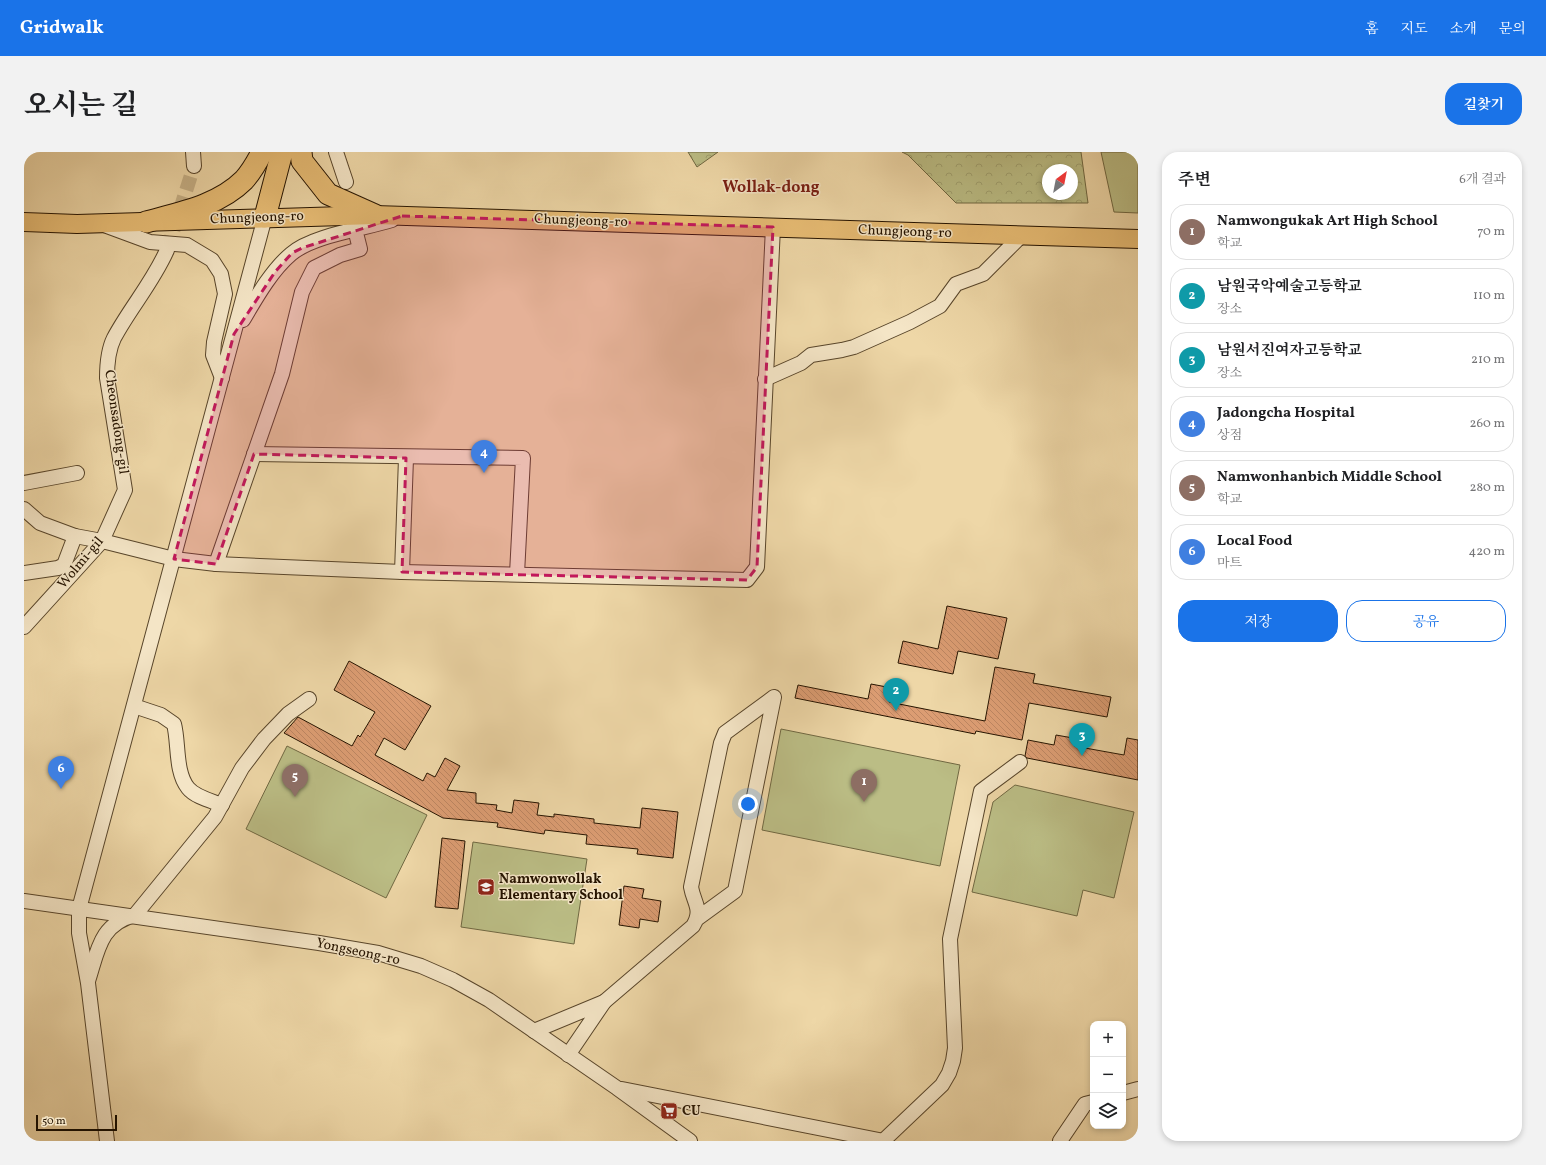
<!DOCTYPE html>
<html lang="ko">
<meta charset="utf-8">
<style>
:root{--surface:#fff;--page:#f2f2f2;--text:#202124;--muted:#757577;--line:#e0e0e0;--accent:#1a73e8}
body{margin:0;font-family:Vollkorn,"Noto Serif KR",serif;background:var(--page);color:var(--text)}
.controls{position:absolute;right:12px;bottom:12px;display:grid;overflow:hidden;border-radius:8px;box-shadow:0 2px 6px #0003}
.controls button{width:36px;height:36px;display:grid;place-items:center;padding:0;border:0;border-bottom:1px solid var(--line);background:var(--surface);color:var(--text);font:20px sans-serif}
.compass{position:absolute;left:1018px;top:12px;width:36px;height:36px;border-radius:50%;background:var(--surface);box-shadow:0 2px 6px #0003;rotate:32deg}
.scale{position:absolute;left:12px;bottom:10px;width:81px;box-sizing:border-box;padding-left:4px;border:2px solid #261400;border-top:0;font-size:11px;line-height:14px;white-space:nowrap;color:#261400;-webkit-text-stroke:3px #f4e5c6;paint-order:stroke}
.you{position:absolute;left:724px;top:652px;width:14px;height:14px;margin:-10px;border:3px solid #fff;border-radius:50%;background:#1a73e8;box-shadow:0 0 0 6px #1a73e833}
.badge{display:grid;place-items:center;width:26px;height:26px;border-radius:50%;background:var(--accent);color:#fff;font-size:13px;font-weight:700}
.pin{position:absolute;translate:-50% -33px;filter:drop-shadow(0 1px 2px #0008)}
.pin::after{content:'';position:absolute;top:21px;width:14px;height:12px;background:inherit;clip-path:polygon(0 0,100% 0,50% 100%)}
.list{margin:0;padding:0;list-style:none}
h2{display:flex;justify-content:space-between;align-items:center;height:52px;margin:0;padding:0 16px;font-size:17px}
h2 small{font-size:13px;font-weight:400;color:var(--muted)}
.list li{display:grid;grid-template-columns:26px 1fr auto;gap:12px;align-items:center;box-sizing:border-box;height:56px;margin:0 8px 8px;padding:0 8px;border:1px solid var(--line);border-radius:16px}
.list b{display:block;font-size:15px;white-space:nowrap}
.list p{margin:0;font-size:13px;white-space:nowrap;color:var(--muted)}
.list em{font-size:13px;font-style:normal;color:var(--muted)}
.actions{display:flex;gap:8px;padding:12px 16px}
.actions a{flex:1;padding:9px 0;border:1px solid var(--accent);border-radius:16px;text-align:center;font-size:14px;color:var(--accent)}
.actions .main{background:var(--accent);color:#fff}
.icon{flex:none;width:22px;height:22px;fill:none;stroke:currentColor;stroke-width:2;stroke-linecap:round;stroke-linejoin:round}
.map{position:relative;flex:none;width:1114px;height:989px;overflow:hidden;border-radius:16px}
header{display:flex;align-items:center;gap:24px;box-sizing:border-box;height:56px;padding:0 20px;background:var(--accent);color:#fff}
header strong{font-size:19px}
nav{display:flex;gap:22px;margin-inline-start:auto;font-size:14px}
.intro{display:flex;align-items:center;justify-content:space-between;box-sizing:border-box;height:96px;padding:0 24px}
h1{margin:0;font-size:28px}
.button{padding:10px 18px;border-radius:16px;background:var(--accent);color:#fff;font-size:14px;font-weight:700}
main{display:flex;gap:24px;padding:0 24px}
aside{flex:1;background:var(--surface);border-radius:16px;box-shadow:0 2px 6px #0003}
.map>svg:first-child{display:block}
.green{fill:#bbbd85;stroke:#706842}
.forest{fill:url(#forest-crowns);stroke:#706842;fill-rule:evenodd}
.building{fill:url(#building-back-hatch);stroke:#261400}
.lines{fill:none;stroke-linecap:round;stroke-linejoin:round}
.minor-tunnel{stroke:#c6b086;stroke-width:14;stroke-dasharray:14 7;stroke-linecap:butt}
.minor-casing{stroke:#58452a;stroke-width:16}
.major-casing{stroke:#261400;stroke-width:20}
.highway-casing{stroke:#261400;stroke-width:23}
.minor{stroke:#f4e5c6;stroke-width:14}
.major{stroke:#e7bc74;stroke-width:18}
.highway{stroke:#e7bc74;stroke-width:21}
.marked{fill:#c2185b;fill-opacity:0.2;stroke:#c2185b;stroke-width:3;stroke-dasharray:8 5;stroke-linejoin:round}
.labels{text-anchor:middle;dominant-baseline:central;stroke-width:3;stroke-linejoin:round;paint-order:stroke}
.street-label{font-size:14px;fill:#261400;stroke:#f4e5c6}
.poi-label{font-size:14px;font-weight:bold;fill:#261400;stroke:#f4e5c6;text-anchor:start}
.quarter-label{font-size:16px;font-weight:bold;fill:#7a1f14;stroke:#f4e5c6}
</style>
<header>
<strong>Gridwalk</strong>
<nav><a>홈</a><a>지도</a><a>소개</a><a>문의</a></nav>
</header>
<div class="intro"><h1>오시는 길</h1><a class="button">길찾기</a></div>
<main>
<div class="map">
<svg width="1114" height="989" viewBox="0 0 1114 989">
<defs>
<pattern id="forest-crowns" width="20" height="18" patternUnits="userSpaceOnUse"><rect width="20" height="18" fill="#bbbd85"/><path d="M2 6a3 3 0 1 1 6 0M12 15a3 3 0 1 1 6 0" fill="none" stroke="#a1a271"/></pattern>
<pattern id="building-back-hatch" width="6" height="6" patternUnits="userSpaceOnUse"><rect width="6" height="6" fill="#dc9d73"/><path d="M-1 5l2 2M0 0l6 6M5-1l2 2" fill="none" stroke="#bd8662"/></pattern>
</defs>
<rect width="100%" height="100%" fill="#eed7a7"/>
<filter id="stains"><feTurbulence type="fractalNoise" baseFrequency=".005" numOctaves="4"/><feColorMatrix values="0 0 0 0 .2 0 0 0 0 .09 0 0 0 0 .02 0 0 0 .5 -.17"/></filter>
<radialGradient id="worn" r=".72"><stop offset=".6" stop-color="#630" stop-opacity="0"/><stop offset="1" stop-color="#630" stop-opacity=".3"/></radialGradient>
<g class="green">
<path d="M 1077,0 L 1114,0 L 1114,61 L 1090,60 Z"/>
<path d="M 757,577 L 936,613 L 916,714 L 738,678 Z"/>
<path d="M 263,594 L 403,663 L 362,746 L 222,677 Z"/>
<path d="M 991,633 L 1110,660 L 1090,746 L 1059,738 L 1053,764 L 948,740 L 969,650 Z"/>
<path d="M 449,690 L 563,707 L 550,792 L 437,775 Z"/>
</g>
<g class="forest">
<path d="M 664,0 L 694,0 L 673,15 Z"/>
<path d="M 878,0 L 1057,0 L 1064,51 L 932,51 L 884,3 ZM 1024,18 L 1048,18 L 1048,42 L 1024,42 Z"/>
</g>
<g class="building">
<path d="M 923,454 L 983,466 L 974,507 L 934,499 L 929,522 L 874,511 L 879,489 L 914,497 Z"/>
<path d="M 325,509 L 407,554 L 381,598 L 360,586 L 351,603 L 399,629 L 403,621 L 411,625 L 421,606 L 436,614 L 423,638 L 452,641 L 452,651 L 473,653 L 472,658 L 488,661 L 490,648 L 515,651 L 513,663 L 530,665 L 530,662 L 570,667 L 570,671 L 616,676 L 618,656 L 654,660 L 649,706 L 613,702 L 614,697 L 562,692 L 563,683 L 521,678 L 520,682 L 473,675 L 474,671 L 419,666 L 260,581 L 274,565 L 328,594 L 334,583 L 336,585 L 351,560 L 310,538 Z"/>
<path d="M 971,515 L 1011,522 L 1009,531 L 1087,545 L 1083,565 L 1005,551 L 998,588 L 952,579 L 951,582 L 771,546 L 774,533 L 844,547 L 847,532 L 868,536 L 865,550 L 961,569 Z"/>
<path d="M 1032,583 L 1049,586 L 1050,594 L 1100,603 L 1103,586 L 1114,588 L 1114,628 L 1003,606 L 1001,604 L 1004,588 L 1030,593 Z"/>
<path d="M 418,686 L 441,689 L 434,757 L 411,755 Z"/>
<path d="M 600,734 L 620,737 L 618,746 L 637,749 L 634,770 L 616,767 L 615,776 L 595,773 Z"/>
</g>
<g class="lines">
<path class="minor-tunnel" d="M 143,98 L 170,14"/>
<defs>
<g id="minor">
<path d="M 169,0 L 170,14"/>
<path d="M 312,0 L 322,30"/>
<path d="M 80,73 L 126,90 L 163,93 L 188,108 L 197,122 L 201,142 L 190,190 L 189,203 L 198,226"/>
<path d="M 219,168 C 232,146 247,119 267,102 C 289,83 340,77 368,68"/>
<path d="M 741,227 L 777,211 L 787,203 L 818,198 L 830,195 L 886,170 L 916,154 L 932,132 L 959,122 L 997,84"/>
<path d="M 230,302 L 499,306 L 493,422"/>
<path d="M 0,331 L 53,321"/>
<path d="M 0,357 L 16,371 L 51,384 L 78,389 L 150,407 L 192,412 L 378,420 L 723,428 L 733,415 L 749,75"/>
<path d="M 192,412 L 258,222 L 278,140 L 290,116 L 316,103 L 336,97 L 333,85"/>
<path d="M 378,420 L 382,306"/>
<path d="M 0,421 L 34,416 L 40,413 L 51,384"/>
<path d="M 0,475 L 78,389 L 101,338 L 83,226 C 83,212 84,198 90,186 C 106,156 129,130 143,98"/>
<path d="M 110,554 L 137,563 L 150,572 C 155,591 151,620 164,636 C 171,645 188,649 198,653"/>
<path d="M 0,749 L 295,791 L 354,801 L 397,814 L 429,828 L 465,848 L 593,936 L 666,989"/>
<path d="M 64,829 C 74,798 76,772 111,763 L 191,665 L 218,616 L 240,587 L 264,562 L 285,547"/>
<path d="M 580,850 L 669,774 C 679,757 670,752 667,735 L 697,591 L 701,581 L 750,545 L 711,739 L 674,766"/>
<path d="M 510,879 L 580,850 L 544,903"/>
<path d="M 598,937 L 860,989"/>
<path d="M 1099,941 L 1114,937"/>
<path d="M 83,989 L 64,831 L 55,781 L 55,757 L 241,65"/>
<path d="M 859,989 L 918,933 L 925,921 L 929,909 L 931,896 L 926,787 L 957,639 L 996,610"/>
<path d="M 1036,989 L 1061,952 L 1069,950"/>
</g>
<path id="major" d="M 0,70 L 53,72 L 351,63 L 1114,87"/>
<g id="highway">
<path d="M 277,0 L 278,9 L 304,42 L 351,63"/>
<path d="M 241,65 L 258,0"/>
<path d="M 122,70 C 155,61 194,54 220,28 C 227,20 233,10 238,0"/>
</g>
</defs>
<use href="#minor" class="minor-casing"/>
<use href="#major" class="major-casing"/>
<use href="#highway" class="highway-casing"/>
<use href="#minor" class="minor"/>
<use href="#major" class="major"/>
<use href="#highway" class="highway"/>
</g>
<path class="marked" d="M 378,64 L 749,75 L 733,415 L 723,428 L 378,420 L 382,306 L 230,302 L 192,412 L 150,407 L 210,182 L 251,120 L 268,101 L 278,96 Z"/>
<defs>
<symbol id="school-square" viewBox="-11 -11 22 22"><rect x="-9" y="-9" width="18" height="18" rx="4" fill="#8f2418" stroke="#f4e5c6"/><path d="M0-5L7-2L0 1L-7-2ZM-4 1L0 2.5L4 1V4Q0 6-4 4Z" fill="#fff"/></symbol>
<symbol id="supermarket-square" viewBox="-11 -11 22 22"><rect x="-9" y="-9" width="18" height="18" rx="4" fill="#8f2418" stroke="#f4e5c6"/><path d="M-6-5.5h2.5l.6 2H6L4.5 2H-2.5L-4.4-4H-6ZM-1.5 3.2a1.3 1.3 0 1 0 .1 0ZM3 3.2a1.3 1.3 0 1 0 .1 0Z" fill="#fff"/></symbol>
</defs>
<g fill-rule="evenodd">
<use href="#school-square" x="452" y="725" width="20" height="20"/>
<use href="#supermarket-square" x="635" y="949" width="20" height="20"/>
</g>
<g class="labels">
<g class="street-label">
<text transform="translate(233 66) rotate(-2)">Chungjeong-ro</text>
<text transform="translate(557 69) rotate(2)">Chungjeong-ro</text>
<text transform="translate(881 80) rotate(2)">Chungjeong-ro</text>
<text transform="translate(92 270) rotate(82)">Cheonsadong-gil</text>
<text transform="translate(57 411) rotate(-50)">Wolmi-gil</text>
<text transform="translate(334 800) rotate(12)">Yongseong-ro</text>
</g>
<g class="poi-label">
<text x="475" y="727">Namwonwollak<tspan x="475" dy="16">Elementary School</tspan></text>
<text x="658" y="959">CU</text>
</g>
<g class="quarter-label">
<text x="747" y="36">Wollak-dong</text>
</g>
</g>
<rect width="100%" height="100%" filter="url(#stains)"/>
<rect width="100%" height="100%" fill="url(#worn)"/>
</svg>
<div class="controls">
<button>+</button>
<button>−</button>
<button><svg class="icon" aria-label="layers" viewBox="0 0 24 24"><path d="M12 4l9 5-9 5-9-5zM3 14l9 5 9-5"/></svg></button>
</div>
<svg class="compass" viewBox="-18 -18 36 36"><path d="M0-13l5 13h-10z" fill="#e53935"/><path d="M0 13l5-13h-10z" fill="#757577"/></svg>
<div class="scale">50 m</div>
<div class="you"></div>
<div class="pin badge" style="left:840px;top:650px;background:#8d6e63">1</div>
<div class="pin badge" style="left:872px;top:559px;background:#0f9aa8">2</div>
<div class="pin badge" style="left:1058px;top:604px;background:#0f9aa8">3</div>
<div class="pin badge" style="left:460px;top:321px;background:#3f7fe0">4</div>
<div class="pin badge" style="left:271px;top:645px;background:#8d6e63">5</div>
<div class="pin badge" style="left:37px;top:637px;background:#3f7fe0">6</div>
</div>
<aside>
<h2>주변<small>6개 결과</small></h2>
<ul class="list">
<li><span class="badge" style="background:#8d6e63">1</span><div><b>Namwongukak Art High School</b><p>학교</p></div><em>70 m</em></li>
<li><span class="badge" style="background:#0f9aa8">2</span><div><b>남원국악예술고등학교</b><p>장소</p></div><em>110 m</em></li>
<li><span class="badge" style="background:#0f9aa8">3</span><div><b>남원서진여자고등학교</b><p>장소</p></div><em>210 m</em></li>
<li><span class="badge" style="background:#3f7fe0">4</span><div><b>Jadongcha Hospital</b><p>상점</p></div><em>260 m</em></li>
<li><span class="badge" style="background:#8d6e63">5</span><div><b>Namwonhanbich Middle School</b><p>학교</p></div><em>280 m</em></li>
<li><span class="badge" style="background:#3f7fe0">6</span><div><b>Local Food</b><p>마트</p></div><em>420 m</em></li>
</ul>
<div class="actions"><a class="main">저장</a><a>공유</a></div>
</aside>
</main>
